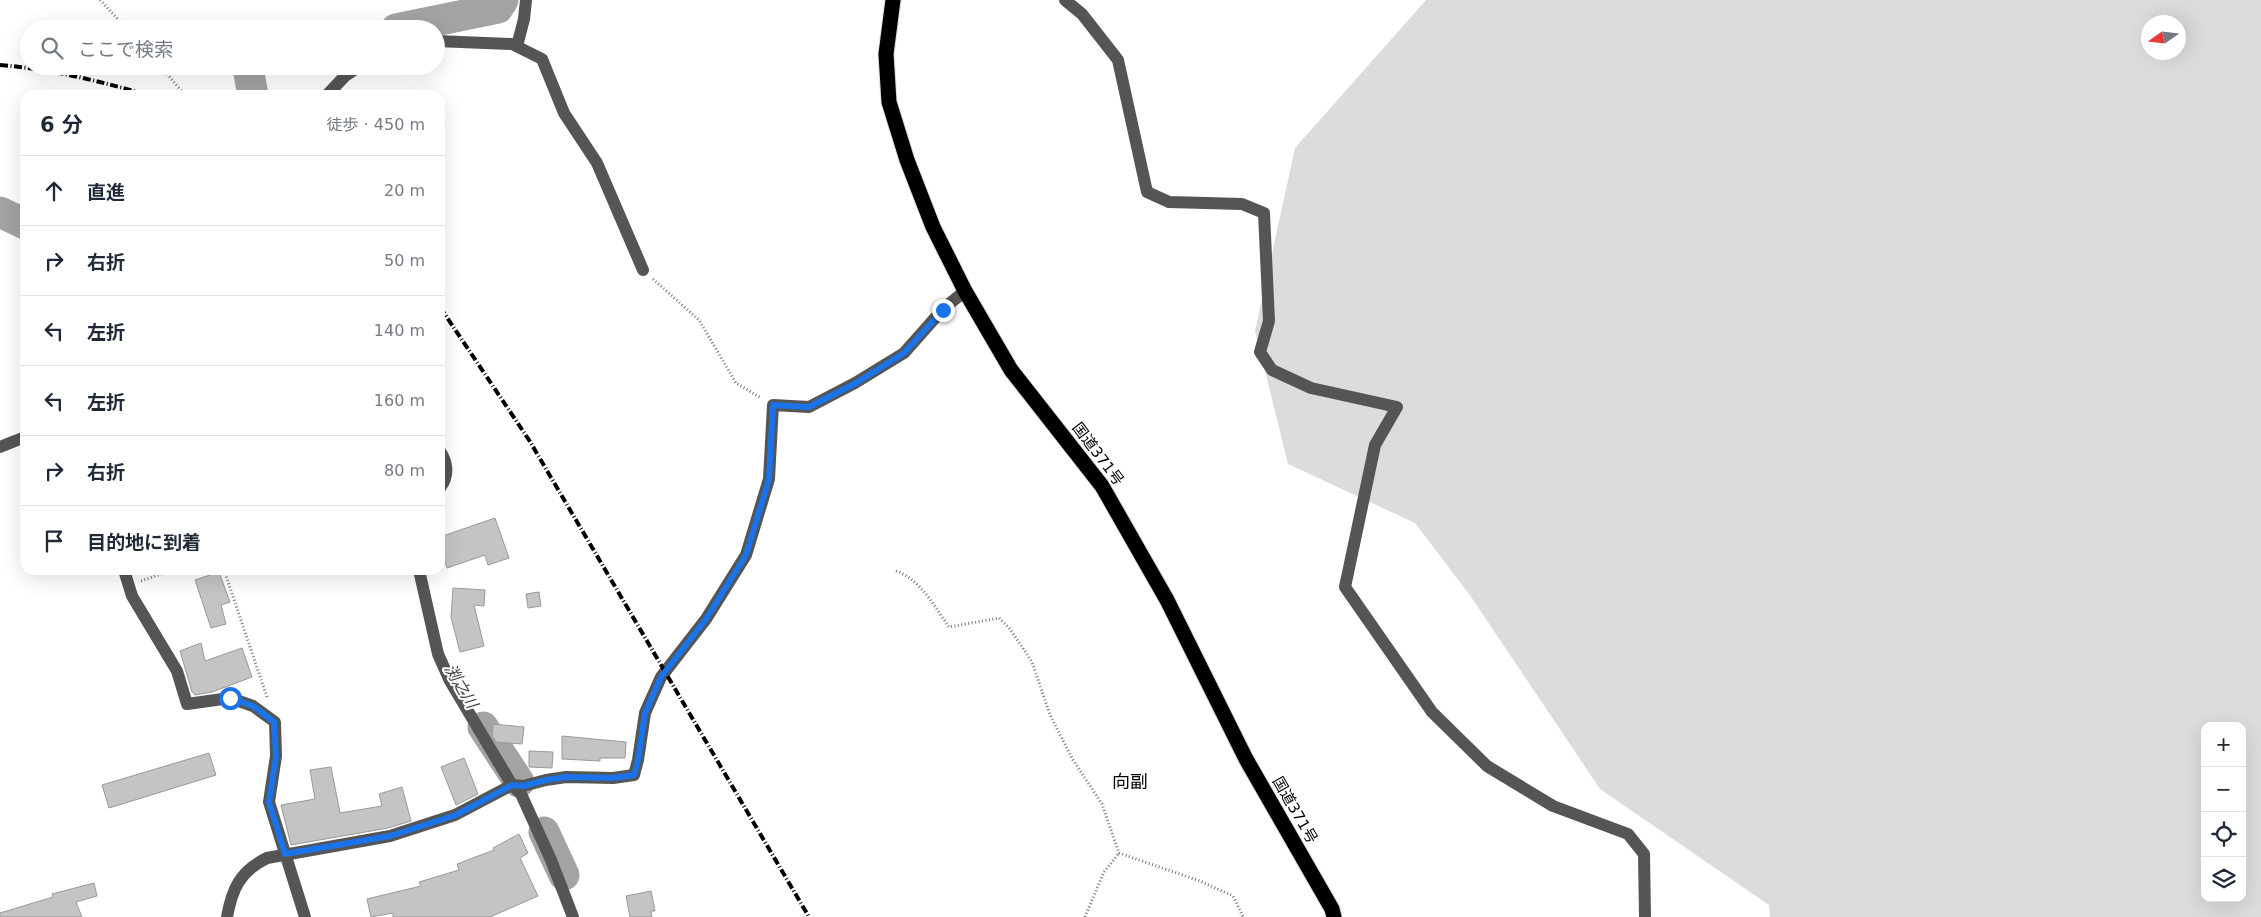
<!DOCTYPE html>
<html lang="ja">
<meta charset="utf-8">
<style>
:root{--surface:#fff;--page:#f6f6f7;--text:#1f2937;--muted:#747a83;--line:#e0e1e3}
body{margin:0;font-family:"DejaVu Sans","Noto Sans JP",sans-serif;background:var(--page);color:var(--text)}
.controls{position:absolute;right:15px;bottom:15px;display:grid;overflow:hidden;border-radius:10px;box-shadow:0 5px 20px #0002}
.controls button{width:45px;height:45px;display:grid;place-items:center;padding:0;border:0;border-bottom:1px solid var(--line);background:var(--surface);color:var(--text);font:25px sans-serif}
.compass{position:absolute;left:2141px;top:15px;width:45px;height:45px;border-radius:50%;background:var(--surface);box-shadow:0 5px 20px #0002;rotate:256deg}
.stop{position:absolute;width:15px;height:15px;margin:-11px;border:4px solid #1a73e8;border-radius:50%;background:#fff}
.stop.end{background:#1a73e8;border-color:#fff;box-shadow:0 1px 5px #0008}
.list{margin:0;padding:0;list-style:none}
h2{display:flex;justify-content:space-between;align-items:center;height:65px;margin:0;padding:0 20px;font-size:21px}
h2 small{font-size:16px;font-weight:400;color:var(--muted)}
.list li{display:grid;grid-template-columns:32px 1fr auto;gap:15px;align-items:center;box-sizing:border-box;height:70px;padding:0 20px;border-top:1px solid var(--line)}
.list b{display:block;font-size:19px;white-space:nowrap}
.list em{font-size:16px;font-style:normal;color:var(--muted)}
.icon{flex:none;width:28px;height:28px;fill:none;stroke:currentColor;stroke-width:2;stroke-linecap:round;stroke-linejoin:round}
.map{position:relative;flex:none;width:2261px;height:917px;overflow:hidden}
.search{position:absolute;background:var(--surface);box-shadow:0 5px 20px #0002;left:20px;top:20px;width:425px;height:55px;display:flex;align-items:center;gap:12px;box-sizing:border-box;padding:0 18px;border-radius:28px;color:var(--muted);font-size:19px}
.panel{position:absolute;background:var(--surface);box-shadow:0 5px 20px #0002;left:20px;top:90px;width:425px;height:485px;border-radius:15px}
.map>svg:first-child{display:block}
.green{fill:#dcdcdc;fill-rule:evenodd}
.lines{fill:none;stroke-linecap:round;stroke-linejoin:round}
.river{stroke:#a3a3a3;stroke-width:31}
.building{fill:#c4c4c4;stroke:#999}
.highway-casing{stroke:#dbdbdb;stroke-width:17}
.path{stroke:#777;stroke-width:3;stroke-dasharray:1 2.5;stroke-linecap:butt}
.minor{stroke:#555;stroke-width:12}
.highway{stroke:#000;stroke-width:15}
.rail{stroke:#000;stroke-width:4;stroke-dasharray:8 2.5 1 2.5;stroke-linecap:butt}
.route{stroke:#1a73e8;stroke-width:6}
.labels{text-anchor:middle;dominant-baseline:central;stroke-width:4;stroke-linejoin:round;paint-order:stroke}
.street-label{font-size:15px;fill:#000;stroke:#fff}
.water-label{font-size:16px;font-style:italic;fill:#444;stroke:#fff}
.quarter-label{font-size:18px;fill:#000;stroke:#fff}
</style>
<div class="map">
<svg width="2261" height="917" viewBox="0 0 2261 917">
<rect width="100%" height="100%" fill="#fff"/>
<path class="green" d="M 1426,0 L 2261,0 L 2261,917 L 1770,917 L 1769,905 L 1600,789 L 1469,594 L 1415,523 L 1288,464 L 1255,331 L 1295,148 ZM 2148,22 L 2178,22 L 2178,52 L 2148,52 ZM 2205,726 L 2242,726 L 2242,898 L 2205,898 Z"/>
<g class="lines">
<g class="river">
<path d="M 396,29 L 498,8 L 503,0"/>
<path d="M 252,66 L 249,74 L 253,95"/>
<path d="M 0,212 L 25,224"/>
<path d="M 483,727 L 519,782"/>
<path d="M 544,832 L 564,875"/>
</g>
</g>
<g class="building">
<path d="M 495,518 L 509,558 L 488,565 L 485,555 L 447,568 L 440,546 L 440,537 Z"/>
<path d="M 219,572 L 230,602 L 221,605 L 226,624 L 211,628 L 195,580 Z"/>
<path d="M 453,588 L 485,590 L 484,606 L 474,605 L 484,646 L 460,652 L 451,617 Z"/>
<path d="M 539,592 L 541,606 L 528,608 L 526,594 Z"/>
<path d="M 201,643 L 205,661 L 242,648 L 252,677 L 212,692 L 195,695 L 192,692 L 180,651 Z"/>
<path d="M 493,724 L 524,727 L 522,744 L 496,742 L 492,736 Z"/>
<path d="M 562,736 L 626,742 L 625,758 L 600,758 L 600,761 L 562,759 Z"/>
<path d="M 529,751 L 553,752 L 552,768 L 529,767 Z"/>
<path d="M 209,753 L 216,775 L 109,808 L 102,785 Z"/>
<path d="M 464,758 L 478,794 L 456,805 L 441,767 Z"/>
<path d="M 331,767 L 340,813 L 382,806 L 379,794 L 402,787 L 411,821 L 388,828 L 291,845 L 281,805 L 315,799 L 310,770 Z"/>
<path d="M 519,834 L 528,853 L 520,858 L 538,896 L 490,917 L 393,917 L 393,913 L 371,917 L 367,899 L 421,886 L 419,882 L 459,870 L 457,864 L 494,850 L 493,848 Z"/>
<path d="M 94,883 L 97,896 L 76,902 L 82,917 L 0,917 L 0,913 L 53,897 L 52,894 Z"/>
<path d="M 651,891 L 655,911 L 651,911 L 652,917 L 630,917 L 626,896 Z"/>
</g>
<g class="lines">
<defs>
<path id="highway" d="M 893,0 L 886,54 L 889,102 L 907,160 L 933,227 L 965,291 L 1011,370 L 1102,486 L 1167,600 L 1246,759 L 1332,909 L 1334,917"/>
</defs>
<use href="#highway" class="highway-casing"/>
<g class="path">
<path d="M 100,0 L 127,29"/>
<path d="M 160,66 L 185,95"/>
<path d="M 653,279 L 699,320 L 736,383 L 761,398"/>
<path d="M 224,570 L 267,697"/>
<path d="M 896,571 C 920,579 935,607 949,627 L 999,618 L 1010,629 L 1032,662 L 1050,715 L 1073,760 L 1102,804 L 1119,853 L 1200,881 L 1233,896 L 1243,917"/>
<path d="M 141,581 L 173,570"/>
<path d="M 1085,917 L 1104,872 L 1119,853"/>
</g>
<g class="minor">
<path d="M 1065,0 L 1082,14 L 1118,60 L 1147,192 L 1169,202 L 1242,204 L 1264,213 L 1269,321 L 1260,352 L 1272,370 L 1311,388 L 1397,407 L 1375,445 L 1345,587 L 1432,712 L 1487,766 L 1553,806 L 1628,834 L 1644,854 L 1645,917"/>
<path d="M 436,41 L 512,44 L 542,59 L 564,113 L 597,163 L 643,270"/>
<path d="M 517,46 L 524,19 L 526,0"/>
<path d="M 327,95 L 345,76 L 360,66"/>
<path d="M 0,447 L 25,437"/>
<path d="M 440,451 C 448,463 449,476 440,488"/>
<path d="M 124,570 L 132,596 L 177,671 L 187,704 L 230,698 L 253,706 L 275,722 L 276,756 L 269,802 L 305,917"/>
<path d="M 419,570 L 438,654 L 450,681 L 512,785 L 521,794 L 551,860 L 573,917"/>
<path d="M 227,917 C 232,889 240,871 267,858 L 390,836 L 455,815 L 512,785 L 523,786 L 546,780 L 566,777 L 613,778 L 634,775 L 638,760 L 645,713 L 661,677 L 706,619 L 746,555 L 769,479 L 773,405 L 809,407 L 855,383 L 904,353 L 943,309 L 965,291"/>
</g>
<use href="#highway" class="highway"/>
<g class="rail">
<path d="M 0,65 C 51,69 99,81 148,95"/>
<path d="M 440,307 L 529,440 L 809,917"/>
</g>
</g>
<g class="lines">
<path class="route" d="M 230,698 L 253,706 L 274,722 L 276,756 L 269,802 L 285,854 L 390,836 L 456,815 L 512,785 L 523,786 L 546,780 L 566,777 L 613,778 L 634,775 L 638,760 L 645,713 L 661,677 L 706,619 L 746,555 L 769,479 L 773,405 L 809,407 L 856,383 L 904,353 L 943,310"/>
</g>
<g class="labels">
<g class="street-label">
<text transform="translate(1098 454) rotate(53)">国道371号</text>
<text transform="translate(1295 810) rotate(60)">国道371号</text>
</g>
<g class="water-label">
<text transform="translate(461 686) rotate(59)">渕之川</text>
</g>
<g class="quarter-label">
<text x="1130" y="781">向副</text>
</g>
</g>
</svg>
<div class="controls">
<button>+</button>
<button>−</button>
<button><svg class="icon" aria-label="locate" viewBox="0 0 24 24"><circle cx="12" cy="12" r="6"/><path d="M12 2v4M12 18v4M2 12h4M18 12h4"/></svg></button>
<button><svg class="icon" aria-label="layers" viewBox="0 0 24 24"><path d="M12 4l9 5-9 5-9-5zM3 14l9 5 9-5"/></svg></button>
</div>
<svg class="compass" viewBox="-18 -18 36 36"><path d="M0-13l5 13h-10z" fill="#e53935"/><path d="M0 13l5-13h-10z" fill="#747a83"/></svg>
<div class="stop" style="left:230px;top:698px"></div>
<div class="stop end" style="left:943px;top:310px"></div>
<div class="search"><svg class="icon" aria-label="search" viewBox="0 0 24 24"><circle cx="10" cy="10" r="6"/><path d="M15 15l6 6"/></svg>ここで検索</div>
<section class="panel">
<h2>6 分<small>徒歩 · 450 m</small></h2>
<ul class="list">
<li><svg class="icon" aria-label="ahead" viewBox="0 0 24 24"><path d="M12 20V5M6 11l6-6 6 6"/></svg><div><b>直進</b></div><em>20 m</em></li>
<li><svg class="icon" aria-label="right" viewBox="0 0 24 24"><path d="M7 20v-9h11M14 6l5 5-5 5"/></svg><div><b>右折</b></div><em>50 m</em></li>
<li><svg class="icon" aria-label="left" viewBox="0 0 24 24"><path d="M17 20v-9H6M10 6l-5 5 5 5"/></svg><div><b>左折</b></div><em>140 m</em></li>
<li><svg class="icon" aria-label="left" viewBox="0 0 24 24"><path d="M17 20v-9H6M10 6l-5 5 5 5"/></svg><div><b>左折</b></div><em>160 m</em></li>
<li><svg class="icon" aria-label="right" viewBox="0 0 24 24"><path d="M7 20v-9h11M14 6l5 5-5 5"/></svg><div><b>右折</b></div><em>80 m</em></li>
<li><svg class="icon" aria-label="arrive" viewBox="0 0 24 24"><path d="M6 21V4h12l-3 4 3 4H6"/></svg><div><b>目的地に到着</b></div></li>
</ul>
</section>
</div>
